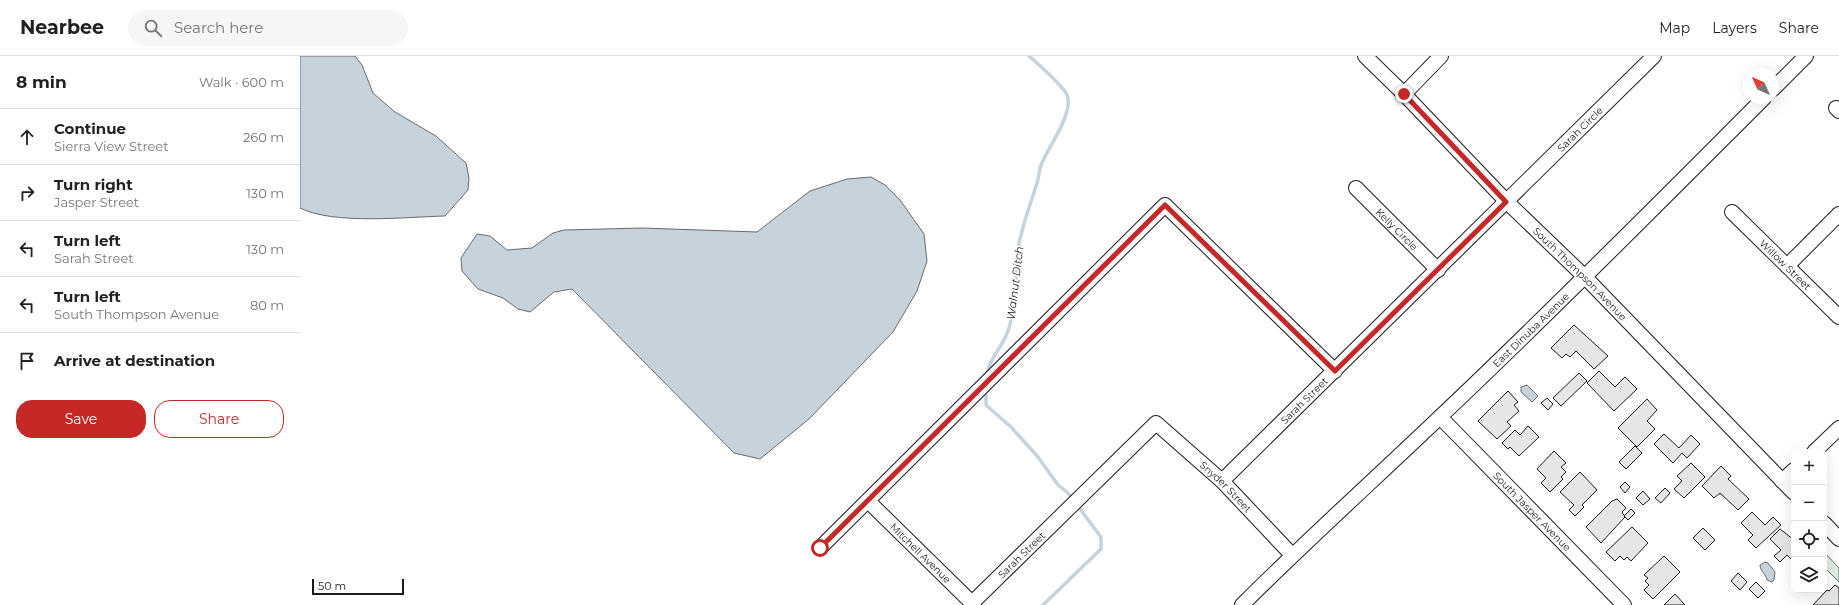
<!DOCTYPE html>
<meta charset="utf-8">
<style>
:root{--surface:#fff;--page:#f6f6f6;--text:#202124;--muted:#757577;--line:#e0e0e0;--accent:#c62828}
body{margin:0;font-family:Montserrat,sans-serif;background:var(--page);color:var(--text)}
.controls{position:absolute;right:12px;bottom:12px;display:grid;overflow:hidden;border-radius:8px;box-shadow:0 4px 16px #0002}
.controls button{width:36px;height:36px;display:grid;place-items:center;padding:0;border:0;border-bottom:1px solid var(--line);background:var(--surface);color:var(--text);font:20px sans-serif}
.compass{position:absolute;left:1443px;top:12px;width:36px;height:36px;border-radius:50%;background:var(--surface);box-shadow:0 4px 16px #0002;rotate:315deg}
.scale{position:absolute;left:12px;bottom:10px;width:92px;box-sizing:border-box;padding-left:4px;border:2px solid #1a1a1a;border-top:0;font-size:11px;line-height:14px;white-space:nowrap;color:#1a1a1a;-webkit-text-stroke:3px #fff;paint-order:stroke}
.stop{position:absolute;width:12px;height:12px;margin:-9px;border:3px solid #c62828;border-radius:50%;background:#fff}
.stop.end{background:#c62828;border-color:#fff;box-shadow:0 1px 4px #0008}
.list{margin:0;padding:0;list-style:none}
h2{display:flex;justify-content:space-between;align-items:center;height:52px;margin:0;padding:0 16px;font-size:17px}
h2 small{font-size:13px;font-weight:400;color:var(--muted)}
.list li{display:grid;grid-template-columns:26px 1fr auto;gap:12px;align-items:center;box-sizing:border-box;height:56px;padding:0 16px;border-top:1px solid var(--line)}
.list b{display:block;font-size:15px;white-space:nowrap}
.list p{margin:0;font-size:13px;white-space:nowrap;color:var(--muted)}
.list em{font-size:13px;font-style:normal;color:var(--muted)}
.actions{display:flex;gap:8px;padding:12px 16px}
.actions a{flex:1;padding:9px 0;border:1px solid var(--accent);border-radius:16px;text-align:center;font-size:14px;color:var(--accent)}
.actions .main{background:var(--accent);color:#fff}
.icon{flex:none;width:22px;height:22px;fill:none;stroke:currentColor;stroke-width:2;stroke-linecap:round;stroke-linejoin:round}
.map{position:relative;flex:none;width:1539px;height:549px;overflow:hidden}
header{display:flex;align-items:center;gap:24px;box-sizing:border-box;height:56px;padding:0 20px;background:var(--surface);border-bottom:1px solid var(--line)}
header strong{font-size:19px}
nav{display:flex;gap:22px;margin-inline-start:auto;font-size:14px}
.search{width:280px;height:36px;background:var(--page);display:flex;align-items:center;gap:10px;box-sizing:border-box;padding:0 14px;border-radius:22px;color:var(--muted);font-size:15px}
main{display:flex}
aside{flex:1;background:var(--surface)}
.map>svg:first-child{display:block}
.green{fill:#e0efe3;stroke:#6a6a6a}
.water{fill:#c6d2dc;stroke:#6a6a6a}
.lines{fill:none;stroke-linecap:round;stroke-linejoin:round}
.stream{stroke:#c6d2dc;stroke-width:3.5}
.building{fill:#e6e6e6;stroke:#1a1a1a}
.minor-casing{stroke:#1a1a1a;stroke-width:16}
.minor{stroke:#fff;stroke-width:14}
.route{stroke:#c62828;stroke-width:5}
.labels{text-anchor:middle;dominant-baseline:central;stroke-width:3;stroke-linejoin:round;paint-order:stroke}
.street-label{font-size:10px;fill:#1a1a1a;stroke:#fff}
.water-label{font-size:11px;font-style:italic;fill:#1a1a1a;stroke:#fff}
</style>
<header>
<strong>Nearbee</strong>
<div class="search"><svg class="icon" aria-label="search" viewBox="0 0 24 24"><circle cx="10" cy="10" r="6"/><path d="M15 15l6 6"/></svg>Search here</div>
<nav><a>Map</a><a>Layers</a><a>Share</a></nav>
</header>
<main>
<aside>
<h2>8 min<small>Walk · 600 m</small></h2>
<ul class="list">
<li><svg class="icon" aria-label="ahead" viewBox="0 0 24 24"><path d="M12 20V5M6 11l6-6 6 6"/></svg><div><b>Continue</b><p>Sierra View Street</p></div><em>260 m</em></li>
<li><svg class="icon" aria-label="right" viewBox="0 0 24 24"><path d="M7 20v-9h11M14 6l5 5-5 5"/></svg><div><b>Turn right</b><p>Jasper Street</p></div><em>130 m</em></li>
<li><svg class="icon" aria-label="left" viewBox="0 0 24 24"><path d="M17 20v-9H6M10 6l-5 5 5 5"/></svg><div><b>Turn left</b><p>Sarah Street</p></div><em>130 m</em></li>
<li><svg class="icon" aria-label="left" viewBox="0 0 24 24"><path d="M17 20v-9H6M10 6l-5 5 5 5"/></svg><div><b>Turn left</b><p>South Thompson Avenue</p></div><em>80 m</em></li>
<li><svg class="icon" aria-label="arrive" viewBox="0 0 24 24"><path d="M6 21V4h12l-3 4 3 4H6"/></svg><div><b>Arrive at destination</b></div></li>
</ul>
<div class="actions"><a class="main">Save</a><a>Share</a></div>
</aside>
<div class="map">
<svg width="1539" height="549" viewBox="0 0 1539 549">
<rect width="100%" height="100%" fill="#fff"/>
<path class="green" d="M 1524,496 L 1539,512 L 1539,526 L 1524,511 Z"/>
<g class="water">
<path d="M 0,0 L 55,0 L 62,9 L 73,37 L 95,56 L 136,80 L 166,107 L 169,122 L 168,134 L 145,160 C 105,161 34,169 0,152 Z"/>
<path d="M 571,121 L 585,129 L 600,144 L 624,178 L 627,205 L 617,235 L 593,276 L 509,363 L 460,403 L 434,397 L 272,233 L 254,236 L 230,256 L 218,253 L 203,242 L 178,233 L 162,215 L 161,202 L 177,178 L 190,180 L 207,194 L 232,192 L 253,177 L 264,174 L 342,172 L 457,176 L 510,135 L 547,123 Z"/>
<path d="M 1227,329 L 1238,340 L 1232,346 L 1221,336 L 1221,331 Z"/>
<path d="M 1465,506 L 1468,507 L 1475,516 L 1474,524 L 1472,526 L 1467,524 C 1466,518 1460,515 1460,509 Z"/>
</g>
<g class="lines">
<g class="stream">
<path d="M 686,321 C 689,302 704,290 709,272 C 717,244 715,216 719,188 C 723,167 731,147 737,127 C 739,121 739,114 741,109 C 748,91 774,58 767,39 C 764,31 736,6 729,0"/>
<path d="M 686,333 L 686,349 L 711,371 L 738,401 L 758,429 L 768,437 L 774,444"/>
<path d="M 743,549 L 801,493 L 801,481 L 777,449"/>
</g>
</g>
<g class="building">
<path d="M 1274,269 L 1308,300 L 1294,313 L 1276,295 L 1270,301 L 1266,298 L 1262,302 L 1251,292 Z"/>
<path d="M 1299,315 L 1315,331 L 1325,321 L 1337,333 L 1314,355 L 1287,327 Z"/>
<path d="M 1279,317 L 1287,325 L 1261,350 L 1253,342 Z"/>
<path d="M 1208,335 L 1218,346 L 1214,349 L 1219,355 L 1207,366 L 1211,370 L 1197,383 L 1178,365 Z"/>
<path d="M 1247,342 L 1253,348 L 1248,354 L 1241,347 Z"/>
<path d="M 1347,343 L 1357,354 L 1347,365 L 1355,373 L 1337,391 L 1318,372 Z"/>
<path d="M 1228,370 L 1239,381 L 1219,400 L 1210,391 L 1208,393 L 1202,387 L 1215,374 L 1220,379 Z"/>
<path d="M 1364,378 L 1379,392 L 1391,379 L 1400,388 L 1387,402 L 1382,397 L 1373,407 L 1354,388 Z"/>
<path d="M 1335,390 L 1342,397 L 1326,413 L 1319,406 Z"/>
<path d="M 1254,395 L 1266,407 L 1261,411 L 1266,416 L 1261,421 L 1263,423 L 1250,436 L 1241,427 L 1246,422 L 1237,413 Z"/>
<path d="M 1391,407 L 1405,421 L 1384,442 L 1374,433 L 1382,425 L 1377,420 Z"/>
<path d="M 1421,410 L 1431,420 L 1428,423 L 1449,443 L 1438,454 L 1420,437 L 1414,442 L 1402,430 Z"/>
<path d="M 1280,416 L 1297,434 L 1282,449 L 1284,451 L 1275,460 L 1269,454 L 1274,449 L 1260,436 Z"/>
<path d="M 1325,426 L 1330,431 L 1325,437 L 1320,431 Z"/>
<path d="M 1365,432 L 1370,437 L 1361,447 L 1355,442 Z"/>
<path d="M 1343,435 L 1350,443 L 1343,449 L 1336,442 Z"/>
<path d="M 1317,443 L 1326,452 L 1322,456 L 1325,461 L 1301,487 L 1286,471 L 1312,445 Z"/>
<path d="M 1331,453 L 1335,457 L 1328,464 L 1324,460 Z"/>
<path d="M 1452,456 L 1465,469 L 1473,461 L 1481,469 L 1456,492 L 1448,484 L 1453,479 L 1441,467 Z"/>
<path d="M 1332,471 L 1348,487 L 1331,505 L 1327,501 L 1324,504 L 1320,500 L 1315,505 L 1306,496 Z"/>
<path d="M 1403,472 L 1415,484 L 1405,494 L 1393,482 Z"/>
<path d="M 1480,473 L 1494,484 L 1494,506 L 1487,499 L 1480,506 L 1474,500 L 1481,494 L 1470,483 Z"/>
<path d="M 1364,500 L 1380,516 L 1353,543 L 1344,534 L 1349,529 L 1345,525 L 1348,522 L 1344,519 Z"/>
<path d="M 1438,517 L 1447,526 L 1440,534 L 1431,525 Z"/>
<path d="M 1456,526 L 1465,535 L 1458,542 L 1449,533 Z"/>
<path d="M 1535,529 L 1539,532 L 1539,549 L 1513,549 L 1527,534 L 1529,535 Z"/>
<path d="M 1375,538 L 1385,549 L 1364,549 Z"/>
</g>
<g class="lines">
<defs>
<g id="minor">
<path id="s1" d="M 1065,0 L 1104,38 L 1207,146 L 1285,221 L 1494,437"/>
<path d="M 1473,33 L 1506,0"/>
<path d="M 1104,38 L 1141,0"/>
<path d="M 1536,52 L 1539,55"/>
<path id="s2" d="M 1056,132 L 1138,214"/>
<path id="s3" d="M 1432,156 L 1539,261"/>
<path d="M 1487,210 L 1539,158"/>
<path id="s4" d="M 1140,361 L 1324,549"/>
<path d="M 1514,396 L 1539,372"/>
<path id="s5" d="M 922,425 L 1354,0"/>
<path d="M 1482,425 L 1494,414"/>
<path id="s6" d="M 568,445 L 674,549"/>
<path d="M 1524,467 L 1539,483"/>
<path d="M 520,492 L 865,149 L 1035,315"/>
<path id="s7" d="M 672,547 L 856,367 L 922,425 L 992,499"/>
<path id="s8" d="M 942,549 C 1007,484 1075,423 1141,360 C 1251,256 1357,149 1464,42"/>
</g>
</defs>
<use href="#minor" class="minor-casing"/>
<use href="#minor" class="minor"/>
</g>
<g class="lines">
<path class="route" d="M 520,492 L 865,149 L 1035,315 L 1206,146 L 1104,38"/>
</g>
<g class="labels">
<g class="street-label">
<text stroke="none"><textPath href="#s5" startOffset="502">Sarah Circle</textPath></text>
<text stroke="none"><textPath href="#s2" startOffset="58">Kelly Circle</textPath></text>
<text stroke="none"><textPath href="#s3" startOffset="75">Willow Street</textPath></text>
<text stroke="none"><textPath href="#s1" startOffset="306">South Thompson Avenue</textPath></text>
<text stroke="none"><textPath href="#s8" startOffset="399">East Dinuba Avenue</textPath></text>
<text stroke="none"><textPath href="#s5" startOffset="115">Sarah Street</textPath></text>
<text stroke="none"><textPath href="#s7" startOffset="352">Snyder Street</textPath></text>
<text stroke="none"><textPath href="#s4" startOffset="132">South Jasper Avenue</textPath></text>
<text stroke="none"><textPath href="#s6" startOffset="74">Mitchell Avenue</textPath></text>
<text stroke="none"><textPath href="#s7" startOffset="69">Sarah Street</textPath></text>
</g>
<g class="water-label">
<text transform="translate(715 227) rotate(-83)">Walnut Ditch</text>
</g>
</g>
</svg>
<div class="controls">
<button>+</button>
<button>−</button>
<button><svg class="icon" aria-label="locate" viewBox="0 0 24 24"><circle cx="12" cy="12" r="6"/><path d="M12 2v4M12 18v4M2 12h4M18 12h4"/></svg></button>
<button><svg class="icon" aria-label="layers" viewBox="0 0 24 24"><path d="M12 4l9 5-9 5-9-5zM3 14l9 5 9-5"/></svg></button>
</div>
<svg class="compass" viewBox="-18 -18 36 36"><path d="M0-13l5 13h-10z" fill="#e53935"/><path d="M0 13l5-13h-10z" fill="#757577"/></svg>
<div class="scale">50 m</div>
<div class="stop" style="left:520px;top:492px"></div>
<div class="stop end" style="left:1104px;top:38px"></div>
</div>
</main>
